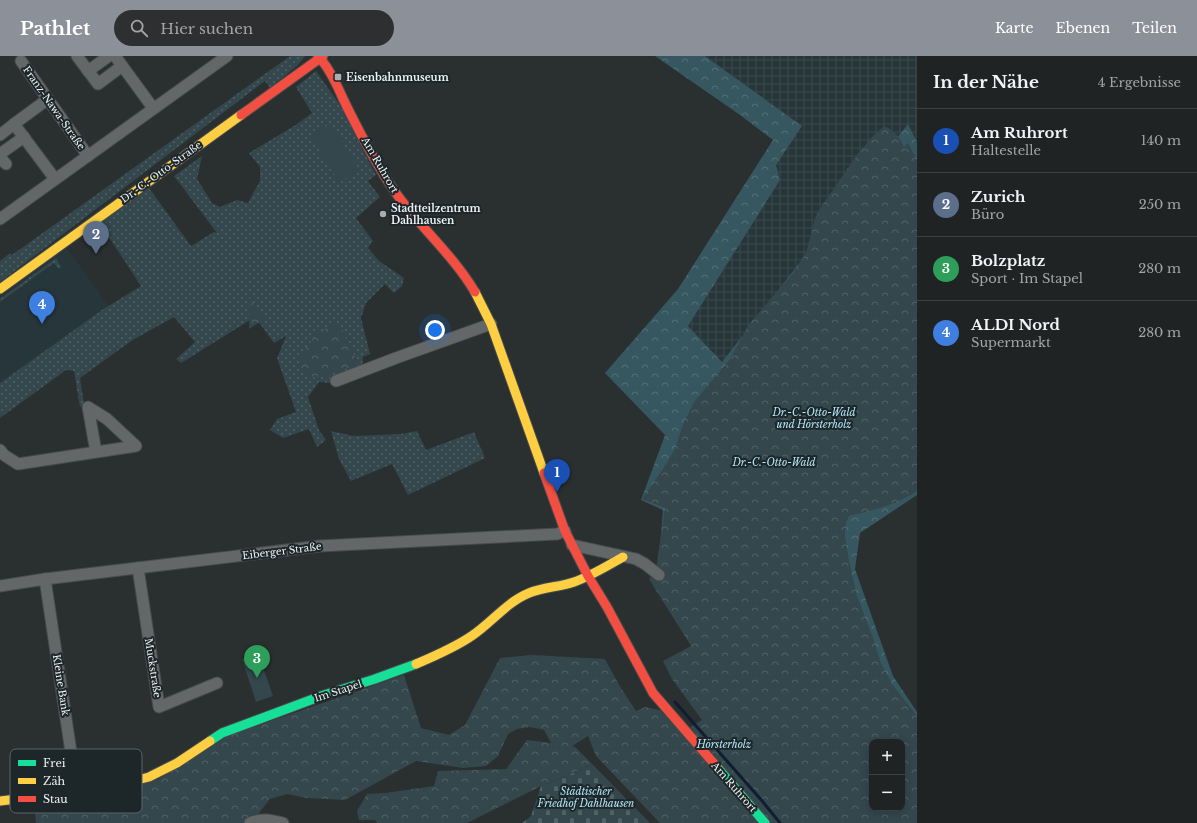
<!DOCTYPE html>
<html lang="de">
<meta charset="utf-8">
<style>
:root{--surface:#202324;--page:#2d2f31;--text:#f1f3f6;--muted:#a2a4a6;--line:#3d4041;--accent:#8c9099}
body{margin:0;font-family:"Libre Baskerville",serif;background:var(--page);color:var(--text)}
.controls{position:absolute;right:12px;bottom:12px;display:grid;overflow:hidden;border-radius:8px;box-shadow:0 2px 10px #0003}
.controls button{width:36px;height:36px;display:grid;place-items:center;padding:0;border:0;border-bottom:1px solid var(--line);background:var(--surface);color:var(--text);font:20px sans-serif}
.you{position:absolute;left:435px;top:274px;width:14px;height:14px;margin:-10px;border:3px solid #fff;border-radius:50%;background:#1a73e8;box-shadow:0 0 0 6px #1a73e833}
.badge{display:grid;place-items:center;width:26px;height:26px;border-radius:50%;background:var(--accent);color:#fff;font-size:13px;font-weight:700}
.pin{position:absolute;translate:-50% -33px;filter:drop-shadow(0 1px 2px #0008)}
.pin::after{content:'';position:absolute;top:21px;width:14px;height:12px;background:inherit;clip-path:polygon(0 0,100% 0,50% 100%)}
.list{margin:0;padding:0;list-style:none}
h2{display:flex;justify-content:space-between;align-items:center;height:52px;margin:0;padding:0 16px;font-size:17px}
h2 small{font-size:13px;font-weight:400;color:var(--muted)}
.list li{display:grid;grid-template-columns:26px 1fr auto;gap:12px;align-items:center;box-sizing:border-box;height:64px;padding:0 16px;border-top:1px solid var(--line)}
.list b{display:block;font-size:15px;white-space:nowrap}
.list p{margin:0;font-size:13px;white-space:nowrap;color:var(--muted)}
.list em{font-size:13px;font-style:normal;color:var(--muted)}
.icon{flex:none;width:22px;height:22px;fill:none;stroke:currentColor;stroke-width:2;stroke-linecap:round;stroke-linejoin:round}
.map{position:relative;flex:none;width:917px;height:767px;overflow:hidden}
header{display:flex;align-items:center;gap:24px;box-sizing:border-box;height:56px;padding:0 20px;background:var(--accent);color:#fff}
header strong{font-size:19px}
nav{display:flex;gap:22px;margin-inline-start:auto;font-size:14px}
.search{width:280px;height:36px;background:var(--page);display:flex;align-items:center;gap:10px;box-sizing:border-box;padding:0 14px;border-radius:22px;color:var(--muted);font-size:15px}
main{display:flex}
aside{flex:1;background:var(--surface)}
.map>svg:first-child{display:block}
.built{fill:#27363a}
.industrial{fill:url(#industrial-grid)}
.grass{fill:url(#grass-dots)}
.forest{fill:url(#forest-crowns)}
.cemetery{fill:url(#cemetery-stones)}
.park{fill:url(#park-crowns);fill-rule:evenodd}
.pitch{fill:#33474d}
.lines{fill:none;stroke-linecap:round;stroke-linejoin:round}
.stream{stroke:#111d31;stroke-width:3}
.street-casing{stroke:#474b4c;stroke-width:13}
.fast-casing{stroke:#474b4c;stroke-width:11}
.slow-casing{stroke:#474b4c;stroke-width:11}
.jam-casing{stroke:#474b4c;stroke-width:11}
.street{stroke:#646768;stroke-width:11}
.fast{stroke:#16e098;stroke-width:9}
.slow{stroke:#ffcf43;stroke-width:9}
.jam{stroke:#f24e42;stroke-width:9}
.poi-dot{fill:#a9aeb0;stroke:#1d2629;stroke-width:1.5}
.labels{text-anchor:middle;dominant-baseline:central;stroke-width:4;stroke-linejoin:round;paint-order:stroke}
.poi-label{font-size:10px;font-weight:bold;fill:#edf3f5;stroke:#1d2629;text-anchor:start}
.street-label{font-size:10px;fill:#edf3f5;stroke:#1d2629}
.park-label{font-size:10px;font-style:italic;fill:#b2e9fa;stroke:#1d2629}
.key{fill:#1d2629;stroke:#5b6466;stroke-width:1}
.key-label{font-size:11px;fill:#edf3f5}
</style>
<header>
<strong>Pathlet</strong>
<div class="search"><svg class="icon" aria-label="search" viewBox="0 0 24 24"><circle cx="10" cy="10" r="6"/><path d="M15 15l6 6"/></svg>Hier suchen</div>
<nav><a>Karte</a><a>Ebenen</a><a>Teilen</a></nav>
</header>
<main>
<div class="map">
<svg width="917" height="767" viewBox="0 0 917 767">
<defs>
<pattern id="industrial-grid" width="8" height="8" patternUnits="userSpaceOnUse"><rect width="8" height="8" fill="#27363a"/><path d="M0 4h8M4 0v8" fill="none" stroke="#3c4a4d"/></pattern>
<pattern id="grass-dots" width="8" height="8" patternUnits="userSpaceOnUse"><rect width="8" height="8" fill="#33474d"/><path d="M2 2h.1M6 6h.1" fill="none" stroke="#516267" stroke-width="1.8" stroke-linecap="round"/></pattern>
<pattern id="forest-crowns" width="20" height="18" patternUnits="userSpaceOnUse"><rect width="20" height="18" fill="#365760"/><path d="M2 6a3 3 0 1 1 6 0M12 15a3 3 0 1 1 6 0" fill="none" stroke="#537077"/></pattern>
<pattern id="cemetery-stones" width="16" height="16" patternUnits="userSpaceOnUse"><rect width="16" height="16" fill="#33474d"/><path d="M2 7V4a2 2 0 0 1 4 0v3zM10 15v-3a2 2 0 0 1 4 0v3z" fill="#516267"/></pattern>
<pattern id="park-crowns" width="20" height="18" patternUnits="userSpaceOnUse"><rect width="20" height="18" fill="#33474d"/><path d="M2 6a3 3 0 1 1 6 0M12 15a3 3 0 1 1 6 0" fill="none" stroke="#516267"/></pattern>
</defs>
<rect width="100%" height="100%" fill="#2a2f30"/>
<path class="built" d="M 66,191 L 109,250 L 0,327 L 0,240 Z"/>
<path class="industrial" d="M 705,0 L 917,0 L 917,86 L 908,68 L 722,306 L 688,270 L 780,124 L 776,109 L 802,70 Z"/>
<g class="grass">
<path d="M 290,0 L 305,0 L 298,9 L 270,32 L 265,25 L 0,226 L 0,205 L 10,197 L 12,199 Z"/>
<path d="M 316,15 L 338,46 L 376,119 L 368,125 L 380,141 L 356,162 L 373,185 L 368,192 L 379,205 L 404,222 L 402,230 L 394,237 L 385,228 L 366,247 L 361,262 L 370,298 L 363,301 L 362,313 L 330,327 L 319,326 L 308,341 L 319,374 L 326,384 L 317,391 L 309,373 L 283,382 L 270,374 L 277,363 L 296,356 L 277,302 L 286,280 L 274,287 L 255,261 L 181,307 L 176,303 L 195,286 L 174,261 L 131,285 L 80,322 L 84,348 L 80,351 L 74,315 L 66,314 L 0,362 L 0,327 L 102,254 L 141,230 L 99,166 L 149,132 L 191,190 L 214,176 L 217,177 L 174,120 L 202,100 L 197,123 L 212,147 L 220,151 L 237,144 L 248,147 L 260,125 L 260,111 L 249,97 L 294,70 L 312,57 L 296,31 Z"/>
<path d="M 56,202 L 61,211 L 59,213 L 54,207 L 0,246 L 0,243 Z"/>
<path d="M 331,375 L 354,380 L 401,378 L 417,375 L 426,394 L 474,376 L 485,402 L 408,439 L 392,408 L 351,425 L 339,403 Z"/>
</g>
<path class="forest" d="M 655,0 L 705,0 L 802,70 L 776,109 L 780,124 L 688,270 L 722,306 L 908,68 L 917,86 L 917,439 L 860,477 L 855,513 L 893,620 L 917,656 L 917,734 L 902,686 L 872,686 L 658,513 L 663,454 L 641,444 L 665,379 L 605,317 L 678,233 L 773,84 L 740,59 Z"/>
<path class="cemetery" d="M 593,709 L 650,767 L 522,767 L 531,760 L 541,730 Z"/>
<g class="park">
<path d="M 884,70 C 894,74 900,81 904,91 L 908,87 L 917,104 L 917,435 C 897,449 873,454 849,460 L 846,467 L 845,479 L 849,505 L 857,540 L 873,582 L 881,607 L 892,628 L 917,660 L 917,767 L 660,767 L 596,700 L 588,680 L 572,690 L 575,691 L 593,709 L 541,730 L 467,767 L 377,767 L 375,764 L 359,764 L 357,755 L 367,738 L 385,737 L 434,730 L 438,715 L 506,713 L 527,684 L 551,687 L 544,674 L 530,671 L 517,673 L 508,678 L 498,700 L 486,710 L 463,712 L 416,705 L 345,744 L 307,742 L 287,738 L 270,743 L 258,758 L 252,759 L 244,767 L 36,767 L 34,746 L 159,723 L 224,681 L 404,619 L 421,672 L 449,679 L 465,669 L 500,602 L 532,599 L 605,603 L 619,629 L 636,655 L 645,651 L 660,654 L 682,676 L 702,664 L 672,623 L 663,605 L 691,590 L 649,523 L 656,513 L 665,452 L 642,443 L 663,413 L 675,393 L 682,371 L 694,346 L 730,303 L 749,268 L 794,216 L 806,197 L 815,162 L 823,148 L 857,99 L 872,81 ZM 872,686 L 902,686 L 902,752 L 872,752 Z"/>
<path d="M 250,240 L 264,263 L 249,273 Z"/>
<path d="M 338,265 L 359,309 L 315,322 L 299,312 L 303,295 L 317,278 Z"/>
</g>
<g class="pitch">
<path d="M 331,67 L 360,115 L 339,126 L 310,80 Z"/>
<path d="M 258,597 L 273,640 L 256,646 L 242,603 Z"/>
</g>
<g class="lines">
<path class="stream" d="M 675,646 L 763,746 L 780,767"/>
<defs>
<g id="street">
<path d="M 77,0 L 98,28 L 122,10"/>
<path d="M 115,0 L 153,52"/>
<path d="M 21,5 L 88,100"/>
<path d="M 88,15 L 109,0"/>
<path d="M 14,68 L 48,43"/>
<path d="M 0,79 L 14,68 L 55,123"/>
<path d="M 0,98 L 24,81"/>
<path d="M 0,101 L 6,108"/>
<path d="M 0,163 L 227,0"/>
<path d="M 336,325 L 396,302 L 491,268"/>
<path d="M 0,394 L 4,399 L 18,408 L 136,390 L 107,363 L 88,351 L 96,396"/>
<path d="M 572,489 L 636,503 L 645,508 L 659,519"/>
<path d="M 138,512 L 159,651 L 217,627"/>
<path d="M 45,523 L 77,736"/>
<path d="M 0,530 L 45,523 L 320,490 L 557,478 L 565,475"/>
<path d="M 250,767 C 261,762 271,764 283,767"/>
</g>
<g id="fast">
<path d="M 210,685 L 222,677 L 324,639 L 375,623 L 416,608"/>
<path d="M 717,711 L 765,767"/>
</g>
<g id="slow">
<path d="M 0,233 L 241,59"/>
<path d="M 475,236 L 491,268 L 544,417"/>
<path d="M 416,608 C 435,600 456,591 473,579 C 492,566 507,546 529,537 C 543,531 560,531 574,526 C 591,520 607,510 623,501"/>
<path d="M 0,745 L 107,732 L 149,721 L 177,707 L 210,685"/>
</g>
<g id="jam">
<path d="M 318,0 C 332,15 339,35 348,53 C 361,79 375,106 391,130 C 416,168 452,197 475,236"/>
<path d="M 241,59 L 323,0"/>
<path d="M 544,417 L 565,475 L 588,520 L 607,551 L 653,637 L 717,711"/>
</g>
</defs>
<use href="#street" class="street-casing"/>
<use href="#fast" class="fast-casing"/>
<use href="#slow" class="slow-casing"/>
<use href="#jam" class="jam-casing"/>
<use href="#street" class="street"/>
<use href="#fast" class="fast"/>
<use href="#slow" class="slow"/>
<use href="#jam" class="jam"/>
</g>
<g class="poi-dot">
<rect x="334" y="17" width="8" height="8" rx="2"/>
<circle cx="383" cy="158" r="4"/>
</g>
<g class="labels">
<g class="poi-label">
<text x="346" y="21">Eisenbahnmuseum</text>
<text x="391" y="152">Stadtteilzentrum<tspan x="391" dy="12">Dahlhausen</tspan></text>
</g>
<g class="street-label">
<text transform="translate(54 52) rotate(55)">Franz-Nawa-Straße</text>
<text transform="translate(380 109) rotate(60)">Am Ruhrort</text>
<text transform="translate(161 116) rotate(-36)">Dr.-C.-Otto-Straße</text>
<text transform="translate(282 495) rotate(-7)">Eiberger Straße</text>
<text transform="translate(153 612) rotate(81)">Muckstraße</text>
<text transform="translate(61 629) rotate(81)">Kleine Bank</text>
<text transform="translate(338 635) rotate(-18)">Im Stapel</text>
<text transform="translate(734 731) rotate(49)">Am Ruhrort</text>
</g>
<g class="park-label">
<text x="814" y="356">Dr.-C.-Otto-Wald<tspan x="814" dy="12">und Hörsterholz</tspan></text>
<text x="774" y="406">Dr.-C.-Otto-Wald</text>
<text x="724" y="688">Hörsterholz</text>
<text x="586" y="735">Städtischer<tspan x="586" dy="12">Friedhof Dahlhausen</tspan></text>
</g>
</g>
<rect x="10" y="693" width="132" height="64" rx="6" class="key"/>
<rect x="18" y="704" width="18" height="6" fill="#16e098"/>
<rect x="18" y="722" width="18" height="6" fill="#ffcf43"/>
<rect x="18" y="740" width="18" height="6" fill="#f24e42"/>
<g class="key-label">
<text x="43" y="711">Frei</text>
<text x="43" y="729">Zäh</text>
<text x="43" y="747">Stau</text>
</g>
</svg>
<div class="controls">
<button>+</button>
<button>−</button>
</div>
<div class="you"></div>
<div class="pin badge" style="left:557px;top:436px;background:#1a4fb4">1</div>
<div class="pin badge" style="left:96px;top:198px;background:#5c6f8a">2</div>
<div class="pin badge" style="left:257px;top:622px;background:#2e9e5b">3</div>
<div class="pin badge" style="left:42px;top:268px;background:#3f7fe0">4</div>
</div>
<aside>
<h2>In der Nähe<small>4 Ergebnisse</small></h2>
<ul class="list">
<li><span class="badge" style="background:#1a4fb4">1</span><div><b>Am Ruhrort</b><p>Haltestelle</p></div><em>140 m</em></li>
<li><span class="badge" style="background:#5c6f8a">2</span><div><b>Zurich</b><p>Büro</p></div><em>250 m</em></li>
<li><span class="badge" style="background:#2e9e5b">3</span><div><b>Bolzplatz</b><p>Sport · Im Stapel</p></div><em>280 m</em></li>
<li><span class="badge" style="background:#3f7fe0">4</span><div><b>ALDI Nord</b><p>Supermarkt</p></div><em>280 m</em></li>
</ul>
</aside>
</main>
